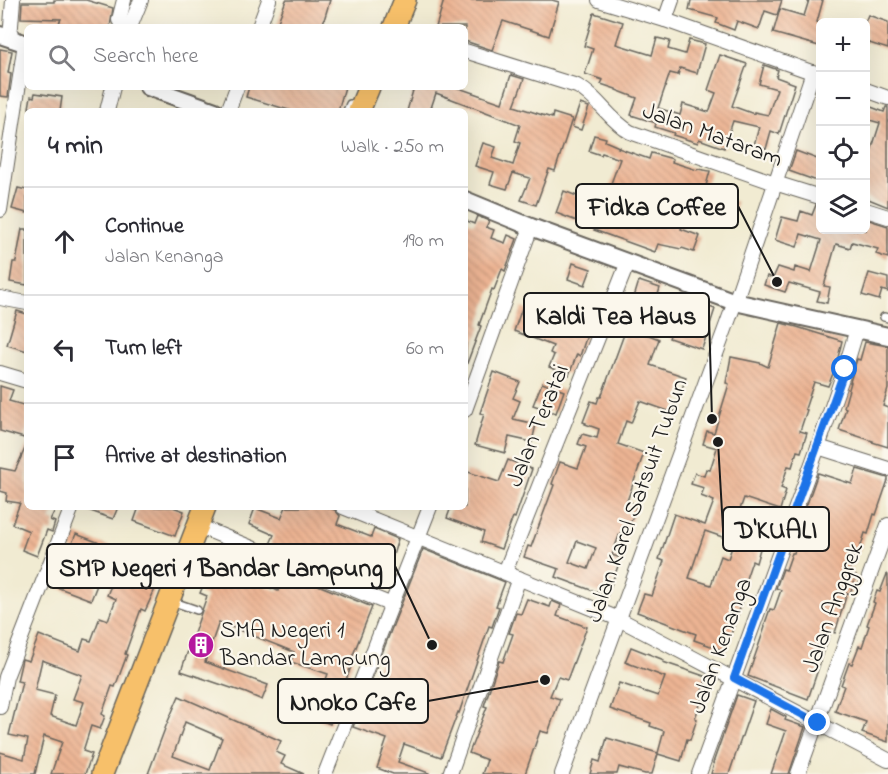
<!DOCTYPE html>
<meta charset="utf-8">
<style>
:root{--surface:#fff;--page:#f2f2f3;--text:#2b2b33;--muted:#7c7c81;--line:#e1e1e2}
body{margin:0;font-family:"Indie Flower",sans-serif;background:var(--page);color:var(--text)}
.controls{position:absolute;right:18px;top:18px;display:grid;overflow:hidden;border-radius:9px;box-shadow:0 6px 24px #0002}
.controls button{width:54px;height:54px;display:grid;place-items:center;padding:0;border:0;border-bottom:2px solid var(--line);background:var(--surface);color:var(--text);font:30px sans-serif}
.stop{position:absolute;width:18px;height:18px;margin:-14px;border:4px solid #1a73e8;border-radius:50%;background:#fff}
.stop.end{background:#1a73e8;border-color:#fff;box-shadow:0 2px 6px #0008}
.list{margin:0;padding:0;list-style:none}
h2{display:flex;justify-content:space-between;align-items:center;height:78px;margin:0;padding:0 24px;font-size:26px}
h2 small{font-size:20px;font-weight:400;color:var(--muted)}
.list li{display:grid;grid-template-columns:39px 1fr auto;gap:18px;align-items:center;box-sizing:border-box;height:108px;padding:0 24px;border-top:2px solid var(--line)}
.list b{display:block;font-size:22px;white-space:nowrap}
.list p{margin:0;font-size:20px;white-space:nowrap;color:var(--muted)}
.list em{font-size:20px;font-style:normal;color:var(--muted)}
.icon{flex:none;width:33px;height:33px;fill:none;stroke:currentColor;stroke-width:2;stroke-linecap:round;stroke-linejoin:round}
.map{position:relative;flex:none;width:888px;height:774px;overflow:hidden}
.search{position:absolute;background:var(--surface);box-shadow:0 6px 24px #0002;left:24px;top:24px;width:444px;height:66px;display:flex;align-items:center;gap:15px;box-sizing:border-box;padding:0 21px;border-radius:9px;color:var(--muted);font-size:22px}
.panel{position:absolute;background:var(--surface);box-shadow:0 6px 24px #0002;left:24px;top:108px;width:444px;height:402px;border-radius:9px}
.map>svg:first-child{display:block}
.building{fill:url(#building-back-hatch);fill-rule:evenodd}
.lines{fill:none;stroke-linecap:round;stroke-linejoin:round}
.service-casing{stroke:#67645c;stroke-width:10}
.minor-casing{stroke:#67645c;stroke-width:16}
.tertiary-casing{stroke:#67645c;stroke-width:20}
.primary-casing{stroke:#67645c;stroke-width:24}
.service{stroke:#fff;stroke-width:7}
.minor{stroke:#fff;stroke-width:14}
.tertiary{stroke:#fff;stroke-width:16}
.primary{stroke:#f7c06b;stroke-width:21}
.route{stroke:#1a73e8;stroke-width:8}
.labels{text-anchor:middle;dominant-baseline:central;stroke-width:4.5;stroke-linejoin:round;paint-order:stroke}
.street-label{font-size:24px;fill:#1c1c1c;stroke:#fbf7ec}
.poi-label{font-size:24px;fill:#1c1c1c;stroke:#fbf7ec;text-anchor:start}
.leader{fill:none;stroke:#1c1c1c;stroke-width:2}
.callout-dot{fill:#1c1c1c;stroke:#fbf7ec;stroke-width:2}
.callout{fill:#fbf7ec;stroke:#1c1c1c;stroke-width:2}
.callout-label{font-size:26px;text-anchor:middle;font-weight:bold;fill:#1c1c1c}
</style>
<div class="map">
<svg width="888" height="774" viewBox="0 0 888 774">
<defs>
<pattern id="building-back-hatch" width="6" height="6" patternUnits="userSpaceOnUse" patternTransform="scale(1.5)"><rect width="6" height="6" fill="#ecb493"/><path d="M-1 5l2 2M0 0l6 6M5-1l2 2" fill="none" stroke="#ca9a7e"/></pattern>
</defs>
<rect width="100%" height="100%" fill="#fbf7ec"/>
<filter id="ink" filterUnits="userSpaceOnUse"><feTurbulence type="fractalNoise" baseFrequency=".0167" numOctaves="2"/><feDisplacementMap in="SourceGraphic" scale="12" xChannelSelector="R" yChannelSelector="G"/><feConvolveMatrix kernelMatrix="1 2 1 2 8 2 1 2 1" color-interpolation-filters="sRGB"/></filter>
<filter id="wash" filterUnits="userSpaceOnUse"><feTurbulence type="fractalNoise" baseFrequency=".008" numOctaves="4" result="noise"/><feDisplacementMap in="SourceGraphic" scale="24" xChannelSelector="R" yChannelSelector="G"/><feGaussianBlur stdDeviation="1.35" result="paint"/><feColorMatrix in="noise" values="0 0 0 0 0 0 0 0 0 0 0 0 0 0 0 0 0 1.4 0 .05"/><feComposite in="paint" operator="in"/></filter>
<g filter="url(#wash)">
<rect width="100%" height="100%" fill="#f1ebd2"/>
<g id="blocks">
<g class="building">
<path d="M 54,0 L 86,0 L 113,8 L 110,27 L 63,27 L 58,25 L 61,19 L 21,18 L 22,2 L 54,2 Z"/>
<path d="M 286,0 L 330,0 L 322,27 L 276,27 Z"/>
<path d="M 444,0 L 552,0 L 559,2 L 549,36 L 503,21 L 492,50 L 465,41 L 465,27 L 436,27 Z"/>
<path d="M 691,0 L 782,0 L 777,15 L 765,11 L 759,29 L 737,21 L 734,30 L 716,23 L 718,18 L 689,10 Z"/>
<path d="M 809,0 L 823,0 L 817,22 L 820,23 L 820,40 L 819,46 L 773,33 L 780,9 L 804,16 Z"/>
<path d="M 594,13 L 623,22 L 616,44 L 652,55 L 657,38 L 670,41 L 668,49 L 685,54 L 689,40 L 705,44 L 697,73 L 680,68 L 678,75 L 670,73 L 658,108 L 680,115 L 683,104 L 709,112 L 716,93 L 708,90 L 720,55 L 747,64 L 732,106 L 754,114 L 754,112 L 768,115 L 777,89 L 759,84 L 764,65 L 778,70 L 776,77 L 795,84 L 779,134 L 771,131 L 766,149 L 754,145 L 759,127 L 733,121 L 724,148 L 699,139 L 698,143 L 673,135 L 674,133 L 655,127 L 656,123 L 631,115 L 637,98 L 616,90 L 616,89 L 601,84 L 603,80 L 585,74 L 593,49 L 584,46 Z"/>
<path d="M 868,15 L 888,22 L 888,49 L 866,42 L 865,22 Z"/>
<path d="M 0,49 L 12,51 L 8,73 L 11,74 L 8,97 L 0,96 Z"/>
<path d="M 511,75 L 524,79 L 514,106 L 552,118 L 553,113 L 572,119 L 555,171 L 549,169 L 536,205 L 521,200 L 530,178 L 513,173 L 507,189 L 490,184 L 494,172 L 475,166 L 483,143 L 496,147 L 492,158 L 513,165 L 520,143 L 515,141 L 520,125 L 436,93 L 430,111 L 407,111 L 414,87 L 456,87 L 502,103 Z"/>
<path d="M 249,87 L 345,87 L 338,111 L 292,111 L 246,97 Z"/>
<path d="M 35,93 L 62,97 L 60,111 L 31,111 L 32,108 L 29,108 L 31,96 L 34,97 Z"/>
<path d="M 580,104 L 589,107 L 581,130 L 572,127 Z"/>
<path d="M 866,105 L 884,112 L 886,107 L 888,107 L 888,207 L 866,198 L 866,146 L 872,148 L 880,123 L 866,119 Z"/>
<path d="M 594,135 L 606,138 L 605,141 L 619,147 L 618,148 L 649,159 L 651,153 L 673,159 L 672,162 L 697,170 L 698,169 L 710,171 L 704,193 L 736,202 L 732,216 L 700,208 L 699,211 L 647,213 L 683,223 L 681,229 L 700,236 L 694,252 L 682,248 L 681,249 L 658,244 L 655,252 L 594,230 L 595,228 L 556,213 L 564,191 L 577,196 L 580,187 L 606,197 L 620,159 L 602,153 L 601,155 L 589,151 Z"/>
<path d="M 796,151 L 820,160 L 820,169 L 817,181 L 789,171 Z"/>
<path d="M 18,188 L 27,190 L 27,213 L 12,209 Z"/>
<path d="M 816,205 L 820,206 L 820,230 L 866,230 L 866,219 L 888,226 L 888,258 L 876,254 L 878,249 L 852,242 L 850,248 L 836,244 L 824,286 L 830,287 L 827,303 L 817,301 L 820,292 L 789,283 L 785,292 L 764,285 L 767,276 L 773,278 L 778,267 L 794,272 L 795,267 L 811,272 L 821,240 L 801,234 L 797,247 L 775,240 L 782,217 L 798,221 L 801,211 L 812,215 Z"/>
<path d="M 477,216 L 489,221 L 486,227 L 494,230 L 491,238 L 505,243 L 508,235 L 517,239 L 505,271 L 502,269 L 494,290 L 492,289 L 479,325 L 481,326 L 466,366 L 465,220 L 474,224 Z"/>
<path d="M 22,229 L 27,229 L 27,285 L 10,282 L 13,262 L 16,262 Z"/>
<path d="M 573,263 L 591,269 L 585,285 L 568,279 Z"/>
<path d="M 869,273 L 888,278 L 888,292 L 882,290 L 879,300 L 862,295 Z"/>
<path d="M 639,281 L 660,288 L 646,334 L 659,339 L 650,365 L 686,377 L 674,413 L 640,401 L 631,423 L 626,421 L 618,444 L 644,453 L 627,501 L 637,505 L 626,535 L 620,533 L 612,555 L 621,558 L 607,596 L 556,577 L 559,569 L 524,557 L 528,546 L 531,547 L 554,485 L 552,484 L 560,462 L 578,468 L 586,447 L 578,444 L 582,434 L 597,438 L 599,429 L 585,424 L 586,423 L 583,422 L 591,401 L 597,403 L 599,397 L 601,397 L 630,318 L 628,317 ZM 577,541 L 596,548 L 588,569 L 569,562 Z"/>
<path d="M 683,298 L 715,309 L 702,349 L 669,338 Z"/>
<path d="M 568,304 L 594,314 L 580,356 L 577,354 L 569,375 L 549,367 L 554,355 L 550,353 L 553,346 L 514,331 L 522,308 L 561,323 Z"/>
<path d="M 17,311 L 27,314 L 27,351 L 7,345 Z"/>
<path d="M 781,323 L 797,327 L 842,341 L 836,366 L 828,386 L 814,382 L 805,409 L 807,410 L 800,431 L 807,433 L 801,452 L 797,451 L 792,467 L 788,466 L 781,488 L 786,490 L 780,510 L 744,498 L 737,518 L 766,528 L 756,563 L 752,561 L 738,602 L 742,603 L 725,651 L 694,640 L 696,634 L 637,612 L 644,594 L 652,596 L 664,561 L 659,559 L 674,514 L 705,525 L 714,501 L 701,496 L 704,488 L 691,484 L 695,473 L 704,476 L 706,469 L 710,470 L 717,448 L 703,444 L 707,431 L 714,433 L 729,384 L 726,383 L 731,357 L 760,363 L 768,367 ZM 705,531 L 734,541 L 728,559 L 721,556 L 711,585 L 689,578 Z"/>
<path d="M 865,342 L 888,346 L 888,389 L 883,406 L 888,408 L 888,447 L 872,442 L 873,441 L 839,430 L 846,408 L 844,407 L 851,382 L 850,382 L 857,359 L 860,360 Z"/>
<path d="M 494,372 L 520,382 L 513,398 L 520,401 L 513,419 L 536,424 L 532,442 L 509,437 L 505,453 L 475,445 L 484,414 L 480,413 Z"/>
<path d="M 542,383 L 564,391 L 556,413 L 533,405 Z"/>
<path d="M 0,386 L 13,390 L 9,401 L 27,406 L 27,427 L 24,438 L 0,431 Z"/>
<path d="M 27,444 L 27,507 L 47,507 L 55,510 L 50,520 L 55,522 L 52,532 L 47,530 L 37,556 L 22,550 L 29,531 L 12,524 L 20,503 L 6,501 L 7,493 L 0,491 L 0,468 L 15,471 Z"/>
<path d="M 508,460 L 532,469 L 515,518 L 513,517 L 501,549 L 481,542 L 484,532 L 447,518 L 451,507 L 465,507 L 465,471 L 499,482 Z"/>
<path d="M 857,469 L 888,478 L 888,480 L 876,515 L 874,514 L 868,534 L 865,533 L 859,552 L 856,551 L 849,573 L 856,576 L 850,594 L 847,593 L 835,633 L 831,631 L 808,699 L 748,676 L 765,627 L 764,626 L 770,609 L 774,610 L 781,590 L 776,588 L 783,569 L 786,570 L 792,553 L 794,553 L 801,530 L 798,529 L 818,473 L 852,484 Z"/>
<path d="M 83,507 L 118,507 L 113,519 L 82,508 Z"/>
<path d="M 139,507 L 173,507 L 184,511 L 175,536 L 134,521 Z"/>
<path d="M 286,507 L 326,507 L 335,510 L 340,516 L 337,524 L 371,537 L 374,529 L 398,539 L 385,581 L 362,572 L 369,555 L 344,546 L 336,567 L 319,561 L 318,565 L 270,544 L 274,535 L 249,524 L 255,508 L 281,518 Z"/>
<path d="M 76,534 L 131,555 L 133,549 L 160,560 L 149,586 L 155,589 L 145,611 L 141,609 L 125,654 L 127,655 L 115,687 L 112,686 L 102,714 L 105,716 L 100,729 L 91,726 L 83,751 L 92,754 L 85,774 L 51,774 L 62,742 L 44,736 L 35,774 L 0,774 L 0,752 L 24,759 L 28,739 L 9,735 L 22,682 L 17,681 L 21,664 L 22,659 L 29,661 L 39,635 L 80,651 L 84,639 L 91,641 L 100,617 L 108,620 L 116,599 L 107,595 L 119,567 L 102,561 L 94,583 L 97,585 L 91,600 L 54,586 L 60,571 L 65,573 L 74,550 L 70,548 ZM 42,660 L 82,675 L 73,699 L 84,702 L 76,725 L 50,716 L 55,695 L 35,690 Z"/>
<path d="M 220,545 L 268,564 L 261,584 L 278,591 L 286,572 L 372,607 L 351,660 L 353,661 L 330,724 L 288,707 L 293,697 L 316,706 L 328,674 L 291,662 L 294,652 L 219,622 L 205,662 L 268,685 L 262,700 L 246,693 L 181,671 L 207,596 L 200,593 Z"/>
<path d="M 423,549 L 505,582 L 496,606 L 499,607 L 492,627 L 489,626 L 459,713 L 458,712 L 441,757 L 404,744 L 398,762 L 429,773 L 428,774 L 393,774 L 377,768 L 387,739 L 353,727 Z"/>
<path d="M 887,574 L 888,575 L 888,742 L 862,733 L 866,722 L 835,711 L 844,686 L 841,685 L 849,663 L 852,664 L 859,646 L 862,647 L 869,626 L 867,625 L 875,603 L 873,602 L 877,591 L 880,592 Z"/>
<path d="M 527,599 L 550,607 L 552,601 L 561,605 L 557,616 L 587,627 L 567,680 L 558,677 L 550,696 L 560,699 L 548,733 L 540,731 L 525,774 L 482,774 L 487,760 L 469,753 L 487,707 L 484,706 L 499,661 L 503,662 L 513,634 L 509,633 L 516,613 L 521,614 Z"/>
<path d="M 631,647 L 664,660 L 663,662 L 707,677 L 700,697 L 703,697 L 695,718 L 697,719 L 690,740 L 687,739 L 681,761 L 658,754 L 652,774 L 645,774 L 619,767 L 617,774 L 590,774 L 594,760 L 600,762 L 607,738 L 658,753 L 664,731 L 650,726 L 651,723 L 610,709 L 619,683 L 658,696 L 665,677 L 625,662 Z"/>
<path d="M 737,695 L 754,701 L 729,774 L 711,774 L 714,763 L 713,763 Z"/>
<path d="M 179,696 L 281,741 L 276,752 L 285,756 L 281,764 L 304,774 L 148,774 L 166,726 ZM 185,722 L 222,738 L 210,770 L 173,756 Z"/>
<path d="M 771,709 L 786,717 L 785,720 L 805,727 L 789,774 L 771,774 L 786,731 L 766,724 Z"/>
</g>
</g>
</g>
<g filter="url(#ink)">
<use href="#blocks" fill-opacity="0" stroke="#67645c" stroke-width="1.5"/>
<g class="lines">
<defs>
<g id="service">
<path d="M 347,111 L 350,104 L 358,105"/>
<path d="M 884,317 L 888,318"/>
<path d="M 171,601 L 197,610"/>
</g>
<g id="minor">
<path d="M 124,0 L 119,20 L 124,27"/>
<path d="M 599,0 L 665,20 L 820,75"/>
<path d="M 665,20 L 672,0"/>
<path d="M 130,27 L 141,0"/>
<path d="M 259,27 L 269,0"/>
<path d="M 10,38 L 13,0"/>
<path d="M 465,51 L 577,86 C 598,97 609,120 630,132 L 775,183 L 820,197"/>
<path d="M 866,90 L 888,98"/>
<path d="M 107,111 L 113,87"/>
<path d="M 228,111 L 237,87"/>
<path d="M 0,210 L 25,43"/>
<path d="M 866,210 L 888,217"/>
<path d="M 0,298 L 27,303"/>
<path d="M 0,373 L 27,381"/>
<path d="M 465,410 L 531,227"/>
<path d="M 818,447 L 888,469"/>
<path d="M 343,507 L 619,619 L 888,760"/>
<path d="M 198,526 L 392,605"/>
<path d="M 505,572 L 628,262"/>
<path d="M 0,707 L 6,677 L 72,507"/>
<path d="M 325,774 L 430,507"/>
<path d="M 450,774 L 519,578"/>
<path d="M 562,774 L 735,302 L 813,72"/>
<path d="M 699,774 L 818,447 L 845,369 L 857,329"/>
<path d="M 798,774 L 888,525"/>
</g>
<g id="tertiary">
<path d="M 0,35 L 27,44"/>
<path d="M 148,87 L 215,111"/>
<path d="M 465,200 L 531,227 L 735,302 L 888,336"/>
</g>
<g id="primary">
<path d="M 394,27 L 405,0"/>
<path d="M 359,111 L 369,87"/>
<path d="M 102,774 L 205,507"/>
</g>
</defs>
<use href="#service" class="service-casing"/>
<use href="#minor" class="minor-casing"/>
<use href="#tertiary" class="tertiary-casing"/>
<use href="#primary" class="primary-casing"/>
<use href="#service" class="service"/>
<use href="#minor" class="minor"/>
<use href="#tertiary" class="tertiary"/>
<use href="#primary" class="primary"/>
</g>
</g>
<g class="lines" filter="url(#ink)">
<path class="route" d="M 818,723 L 734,678 L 845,369"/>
</g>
<defs>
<symbol id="building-disc" viewBox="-11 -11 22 22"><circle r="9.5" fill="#b5179e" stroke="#fbf7ec"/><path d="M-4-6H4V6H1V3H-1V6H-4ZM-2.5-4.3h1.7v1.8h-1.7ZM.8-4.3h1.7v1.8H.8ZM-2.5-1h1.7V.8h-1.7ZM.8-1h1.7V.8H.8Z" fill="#fff"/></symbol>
</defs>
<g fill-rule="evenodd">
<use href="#building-disc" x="186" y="630" width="30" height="30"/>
</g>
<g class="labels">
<g class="street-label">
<text transform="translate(712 136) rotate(20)">Jalan Mataram</text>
<text transform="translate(539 426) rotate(-68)">Jalan Teratai</text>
<text transform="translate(638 501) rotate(-70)">Jalan Karel Satsuit Tubun</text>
<text transform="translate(834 608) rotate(-70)">Jalan Anggrek</text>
<text transform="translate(722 646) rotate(-70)">Jalan Kenanga</text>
</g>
<g class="poi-label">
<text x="220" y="631">SMA Negeri 1<tspan x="220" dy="28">Bandar Lampung</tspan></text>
</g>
</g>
<path class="leader" d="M777 282L738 206M712 419L709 315M718 442L723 529M432 645L395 566M545 680L428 701"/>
<g class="callout-dot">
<circle cx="777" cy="282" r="6"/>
<circle cx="712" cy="419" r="6"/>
<circle cx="718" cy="442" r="6"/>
<circle cx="432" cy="645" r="6"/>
<circle cx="545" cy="680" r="6"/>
</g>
<g class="callout">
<rect x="576" y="184" width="162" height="44" rx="6"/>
<rect x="524" y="293" width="185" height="44" rx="6"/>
<rect x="723" y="507" width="106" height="44" rx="6"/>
<rect x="47" y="544" width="348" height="44" rx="6"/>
<rect x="278" y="679" width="150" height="44" rx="6"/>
</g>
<g class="callout-label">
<text x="657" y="215">Fidka Coffee</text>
<text x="616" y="324">Kaldi Tea Haus</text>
<text x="776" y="538">D'KUALI</text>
<text x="221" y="576">SMP Negeri 1 Bandar Lampung</text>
<text x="353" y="710">Nnoko Cafe</text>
</g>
</svg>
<div class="controls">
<button>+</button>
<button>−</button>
<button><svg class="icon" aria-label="locate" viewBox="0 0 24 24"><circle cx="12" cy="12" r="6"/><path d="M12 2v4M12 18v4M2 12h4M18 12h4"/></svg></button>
<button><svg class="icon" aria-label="layers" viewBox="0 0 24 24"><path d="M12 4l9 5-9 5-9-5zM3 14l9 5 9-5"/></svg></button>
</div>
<div class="stop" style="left:845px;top:369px"></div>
<div class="stop end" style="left:818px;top:723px"></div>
<div class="search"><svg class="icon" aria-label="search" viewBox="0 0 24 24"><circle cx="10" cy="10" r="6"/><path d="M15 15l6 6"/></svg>Search here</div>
<section class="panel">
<h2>4 min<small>Walk · 250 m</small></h2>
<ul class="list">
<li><svg class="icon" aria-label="ahead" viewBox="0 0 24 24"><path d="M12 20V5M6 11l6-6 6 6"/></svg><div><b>Continue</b><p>Jalan Kenanga</p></div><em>190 m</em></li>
<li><svg class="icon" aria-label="left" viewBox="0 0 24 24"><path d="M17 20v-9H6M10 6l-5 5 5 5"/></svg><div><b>Turn left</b></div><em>60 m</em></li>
<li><svg class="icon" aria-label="arrive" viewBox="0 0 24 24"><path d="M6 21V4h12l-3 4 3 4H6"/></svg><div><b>Arrive at destination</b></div></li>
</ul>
</section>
</div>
